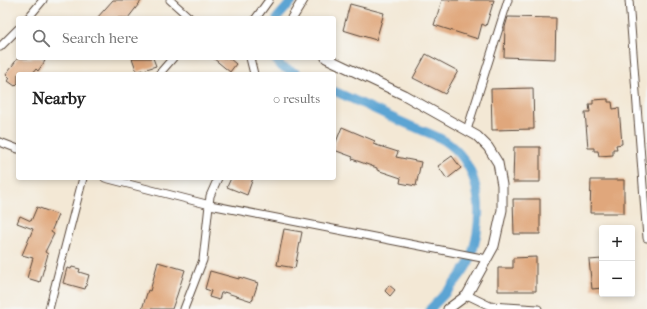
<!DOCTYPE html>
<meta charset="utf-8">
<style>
:root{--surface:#fff;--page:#f2f2f2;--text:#222;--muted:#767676;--line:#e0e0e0}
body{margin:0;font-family:"IM FELL French Canon",serif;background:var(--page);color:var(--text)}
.controls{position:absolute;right:12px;bottom:12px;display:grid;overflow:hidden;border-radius:4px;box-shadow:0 2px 6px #0003}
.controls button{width:36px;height:36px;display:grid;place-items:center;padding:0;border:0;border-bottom:1px solid var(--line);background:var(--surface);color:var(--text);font:20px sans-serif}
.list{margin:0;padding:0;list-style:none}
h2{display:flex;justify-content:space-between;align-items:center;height:52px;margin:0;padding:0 16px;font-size:17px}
h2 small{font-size:13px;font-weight:400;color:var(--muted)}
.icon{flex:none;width:22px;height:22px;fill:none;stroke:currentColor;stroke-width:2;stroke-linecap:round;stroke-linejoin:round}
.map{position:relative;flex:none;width:647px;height:309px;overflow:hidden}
.search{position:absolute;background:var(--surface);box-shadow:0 2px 6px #0003;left:16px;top:16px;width:320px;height:44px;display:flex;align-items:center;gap:10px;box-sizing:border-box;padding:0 14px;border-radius:4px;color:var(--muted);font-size:15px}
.panel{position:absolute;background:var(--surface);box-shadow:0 2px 6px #0003;left:16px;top:72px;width:320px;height:108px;border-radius:4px}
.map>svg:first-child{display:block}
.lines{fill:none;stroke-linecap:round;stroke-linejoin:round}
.canal{stroke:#5ca4d3;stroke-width:9}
.building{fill:#e0a77c}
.minor-casing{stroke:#574639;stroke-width:9}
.tertiary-casing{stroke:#574639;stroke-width:11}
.minor{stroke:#fff;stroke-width:7}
.tertiary{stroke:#fff;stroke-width:9}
</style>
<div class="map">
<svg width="647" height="309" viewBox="0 0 647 309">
<rect width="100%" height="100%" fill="#f6f6f2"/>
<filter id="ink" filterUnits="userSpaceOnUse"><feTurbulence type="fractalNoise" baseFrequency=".025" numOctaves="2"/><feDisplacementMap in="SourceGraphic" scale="8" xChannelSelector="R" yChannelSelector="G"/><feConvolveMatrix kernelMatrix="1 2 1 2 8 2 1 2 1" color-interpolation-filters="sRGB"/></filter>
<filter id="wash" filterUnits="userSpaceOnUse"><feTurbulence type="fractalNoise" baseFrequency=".012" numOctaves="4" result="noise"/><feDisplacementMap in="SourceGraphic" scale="16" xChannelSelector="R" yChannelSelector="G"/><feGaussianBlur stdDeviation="0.9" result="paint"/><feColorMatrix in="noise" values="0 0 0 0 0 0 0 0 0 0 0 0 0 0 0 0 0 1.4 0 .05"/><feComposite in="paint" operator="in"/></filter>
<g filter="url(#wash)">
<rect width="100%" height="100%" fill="#f3e8d5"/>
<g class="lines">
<g class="canal">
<path d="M 277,18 L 293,0"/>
<path d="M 274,58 L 282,67 L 298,74"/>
<path d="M 334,91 C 359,102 384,114 409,125 C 420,130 434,134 445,141 C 476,162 482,199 477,233 C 475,243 473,253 469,262 C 459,280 444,295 430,309"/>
</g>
</g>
<g id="blocks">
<g class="building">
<path d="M 113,0 L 142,0 L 128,18 L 97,18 Z"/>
<path d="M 442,0 L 494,0 L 486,26 L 482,24 L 478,39 L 434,25 Z"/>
<path d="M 350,4 L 384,13 L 376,40 L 343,30 Z"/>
<path d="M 508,17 L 556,18 L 555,59 L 504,57 L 505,27 Z"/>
<path d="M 426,54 L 458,71 L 445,94 L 413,78 Z"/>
<path d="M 18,58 L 41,58 L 45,61 L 38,71 L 36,69 L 32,74 L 18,74 L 18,83 L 15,86 L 8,81 L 10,78 L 6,74 Z"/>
<path d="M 132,58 L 153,58 L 156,66 L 137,72 Z"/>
<path d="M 213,58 L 229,58 L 236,64 L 230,72 Z"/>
<path d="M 533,88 L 534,129 L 492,130 L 491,89 Z"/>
<path d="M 608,99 L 608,102 L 612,102 L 613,109 L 619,108 L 622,144 L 616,145 L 617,149 L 613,149 L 613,155 L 599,156 L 598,151 L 594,151 L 594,148 L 588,148 L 585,112 L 590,112 L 589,104 L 593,104 L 593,100 Z"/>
<path d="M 342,127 L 375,141 L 373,144 L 398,152 L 396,157 L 421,162 L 416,186 L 400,183 L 401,178 L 377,170 L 377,168 L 352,159 L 353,157 L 334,150 L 334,147 Z"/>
<path d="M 514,147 L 540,147 L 540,182 L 513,182 Z"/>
<path d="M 452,156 L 461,168 L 447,179 L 438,166 Z"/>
<path d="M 231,178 L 253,178 L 247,195 L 227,187 Z"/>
<path d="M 591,180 L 624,180 L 624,213 L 590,213 Z"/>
<path d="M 513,199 L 540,199 L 540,234 L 514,234 Z"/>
<path d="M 37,207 L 58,215 L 51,232 L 54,234 L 45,252 L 48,254 L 40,282 L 27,278 L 33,258 L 22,255 L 33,229 L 17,223 L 20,216 L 31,221 Z"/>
<path d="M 284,229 L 302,232 L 295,268 L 277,265 Z"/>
<path d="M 536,257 L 536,291 L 498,291 L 498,268 L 513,268 L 513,258 Z"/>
<path d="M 602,259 L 602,288 L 592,289 L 589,260 Z"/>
<path d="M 158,262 L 185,270 L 177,295 L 172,309 L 142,309 L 148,290 L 150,291 Z"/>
<path d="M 72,267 L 80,269 L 79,272 L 89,275 L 85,289 L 63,283 L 67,268 L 71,269 Z"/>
<path d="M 210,271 L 239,279 L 239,277 L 258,283 L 252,301 L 224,292 L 224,293 L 221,293 L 219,300 L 209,297 L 211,291 L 205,289 Z"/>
<path d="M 389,285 L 395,290 L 390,296 L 385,291 Z"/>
</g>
</g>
</g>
<g filter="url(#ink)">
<use href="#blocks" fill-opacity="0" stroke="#574639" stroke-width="1"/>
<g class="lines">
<defs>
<g id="minor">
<path d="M 170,0 L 190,18"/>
<path d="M 629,0 L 647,238"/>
<path d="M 28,18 L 43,0"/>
<path d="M 256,18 L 269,0"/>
<path d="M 0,47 L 18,29"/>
<path d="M 250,58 L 254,74"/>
<path d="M 159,74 L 173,58"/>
<path d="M 467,130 L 508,0"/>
<path d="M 0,142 L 18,149"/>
<path d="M 105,178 L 210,205 L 487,259"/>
<path d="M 467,295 L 490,306 L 538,309"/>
<path d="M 49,309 L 83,178"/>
<path d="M 184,309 L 203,260 L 210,196 L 218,178"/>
</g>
<g id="tertiary">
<path d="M 292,18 L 303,0"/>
<path d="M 326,58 L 404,95 L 477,136 L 488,147 L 498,163 L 502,185 L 502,210 L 494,246 L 467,295 L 448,309"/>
</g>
</defs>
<use href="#minor" class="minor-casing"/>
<use href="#tertiary" class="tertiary-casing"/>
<use href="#minor" class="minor"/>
<use href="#tertiary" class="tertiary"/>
</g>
</g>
</svg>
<div class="controls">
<button>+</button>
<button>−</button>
</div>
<div class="search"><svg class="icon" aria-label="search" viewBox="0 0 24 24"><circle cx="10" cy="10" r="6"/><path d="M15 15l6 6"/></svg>Search here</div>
<section class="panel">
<h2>Nearby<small>0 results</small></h2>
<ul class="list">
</ul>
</section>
</div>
